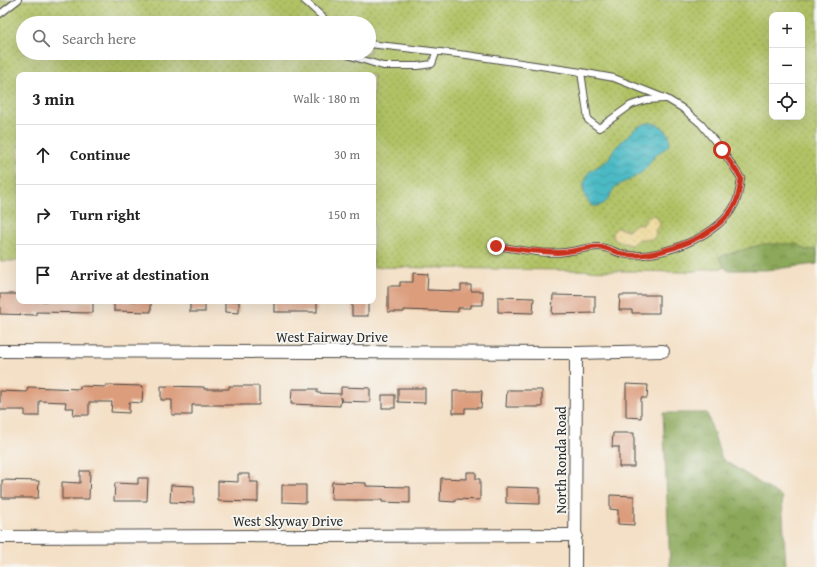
<!DOCTYPE html>
<meta charset="utf-8">
<style>
:root{--surface:#fff;--page:#f2f2f2;--text:#222;--muted:#767676;--line:#e0e0e0}
body{margin:0;font-family:"Gentium Book Plus",serif;background:var(--page);color:var(--text)}
.controls{position:absolute;right:12px;top:12px;display:grid;overflow:hidden;border-radius:8px;box-shadow:0 4px 16px #0002}
.controls button{width:36px;height:36px;display:grid;place-items:center;padding:0;border:0;border-bottom:1px solid var(--line);background:var(--surface);color:var(--text);font:20px sans-serif}
.stop{position:absolute;width:12px;height:12px;margin:-9px;border:3px solid #c8321e;border-radius:50%;background:#fff}
.stop.end{background:#c8321e;border-color:#fff;box-shadow:0 1px 4px #0008}
.list{margin:0;padding:0;list-style:none}
h2{display:flex;justify-content:space-between;align-items:center;height:52px;margin:0;padding:0 16px;font-size:17px}
h2 small{font-size:13px;font-weight:400;color:var(--muted)}
.list li{display:grid;grid-template-columns:26px 1fr auto;gap:12px;align-items:center;box-sizing:border-box;height:60px;padding:0 16px;border-top:1px solid var(--line)}
.list b{display:block;font-size:15px;white-space:nowrap}
.list em{font-size:13px;font-style:normal;color:var(--muted)}
.icon{flex:none;width:22px;height:22px;fill:none;stroke:currentColor;stroke-width:2;stroke-linecap:round;stroke-linejoin:round}
.map{position:relative;flex:none;width:817px;height:567px;overflow:hidden}
.search{position:absolute;background:var(--surface);box-shadow:0 4px 16px #0002;left:16px;top:16px;width:360px;height:44px;display:flex;align-items:center;gap:10px;box-sizing:border-box;padding:0 14px;border-radius:22px;color:var(--muted);font-size:15px}
.panel{position:absolute;background:var(--surface);box-shadow:0 4px 16px #0002;left:16px;top:72px;width:360px;height:232px;border-radius:8px}
.map>svg:first-child{display:block}
.grass{fill:url(#grass-dots);stroke:#6e7648;fill-rule:evenodd}
.forest{fill:url(#forest-crowns);stroke:#5c6a42}
.sand{fill:url(#sand-dots);stroke:#8c8264}
.water{fill:url(#water-waves);stroke:#3c7278}
.building{fill:#dc9d7d}
.lines{fill:none;stroke-linecap:round;stroke-linejoin:round}
.service-casing{stroke:#494642;stroke-width:8}
.minor-casing{stroke:#494642;stroke-width:14}
.service{stroke:#fff;stroke-width:6}
.minor{stroke:#fff;stroke-width:12}
.route{stroke:#c8321e;stroke-width:5}
.labels{text-anchor:middle;dominant-baseline:central;stroke-width:3.5;stroke-linejoin:round;paint-order:stroke}
.street-label{font-size:14px;fill:#2b2b2b;stroke:#f6f6f2}
</style>
<div class="map">
<svg width="817" height="567" viewBox="0 0 817 567">
<defs>
<pattern id="grass-dots" width="8" height="8" patternUnits="userSpaceOnUse"><rect width="8" height="8" fill="#b1c265"/><path d="M2 2h.1M6 6h.1" fill="none" stroke="#909e53" stroke-width="1.8" stroke-linecap="round"/></pattern>
<pattern id="forest-crowns" width="20" height="18" patternUnits="userSpaceOnUse"><rect width="20" height="18" fill="#8ca85a"/><path d="M2 6a3 3 0 1 1 6 0M12 15a3 3 0 1 1 6 0" fill="none" stroke="#73894b"/></pattern>
<pattern id="sand-dots" width="8" height="8" patternUnits="userSpaceOnUse"><rect width="8" height="8" fill="#eeda9e"/><path d="M2 2h.1M6 6h.1" fill="none" stroke="#cb8" stroke-width="1.8" stroke-linecap="round"/></pattern>
<pattern id="water-waves" width="16" height="10" patternUnits="userSpaceOnUse"><rect width="16" height="10" fill="#4cbac5"/><path d="M0 5q4-4 8 0t8 0" fill="none" stroke="#3f97a0"/></pattern>
</defs>
<rect width="100%" height="100%" fill="#f6f6f2"/>
<filter id="ink" filterUnits="userSpaceOnUse"><feTurbulence type="fractalNoise" baseFrequency=".025" numOctaves="2"/><feDisplacementMap in="SourceGraphic" scale="8" xChannelSelector="R" yChannelSelector="G"/><feConvolveMatrix kernelMatrix="1 2 1 2 8 2 1 2 1" color-interpolation-filters="sRGB"/></filter>
<filter id="wash" filterUnits="userSpaceOnUse"><feTurbulence type="fractalNoise" baseFrequency=".012" numOctaves="4" result="noise"/><feDisplacementMap in="SourceGraphic" scale="16" xChannelSelector="R" yChannelSelector="G"/><feGaussianBlur stdDeviation="0.9" result="paint"/><feColorMatrix in="noise" values="0 0 0 0 0 0 0 0 0 0 0 0 0 0 0 0 0 1.4 0 .05"/><feComposite in="paint" operator="in"/></filter>
<g filter="url(#wash)">
<rect width="100%" height="100%" fill="#f4e0c6"/>
<path class="grass" d="M 0,0 L 817,0 L 817,257 L 685,272 L 373,267 L 373,75 L 19,75 L 19,261 L 0,261 ZM 772,15 L 802,15 L 802,117 L 772,117 ZM 23,23 L 369,23 L 369,53 L 23,53 Z"/>
<g class="forest">
<path d="M 763,244 L 797,244 L 806,250 L 817,249 L 817,264 L 766,270 L 727,270 L 718,257 Z"/>
<path d="M 663,413 L 707,413 L 722,459 L 782,497 L 786,567 L 670,567 Z"/>
</g>
<path class="sand" d="M 652,215 L 657,217 L 660,223 L 660,226 L 656,229 L 655,237 L 653,239 L 640,239 L 631,245 L 617,241 L 613,238 L 612,233 L 617,228 L 628,230 L 636,224 L 643,225 L 647,217 Z"/>
<path class="water" d="M 647,123 C 649,123 653,123 656,124 C 664,126 674,138 668,146 C 665,150 659,151 656,155 C 650,160 649,167 642,172 C 633,179 625,181 615,187 C 608,197 608,207 592,206 L 585,197 L 583,186 L 589,172 L 608,160 L 614,149 L 636,128 Z"/>
<g id="blocks">
<g class="building">
<path d="M 413,273 L 428,274 L 427,290 L 461,291 L 461,285 L 471,285 L 471,291 L 483,291 L 483,305 L 471,305 L 471,308 L 458,308 L 458,312 L 404,310 L 404,312 L 388,312 L 388,286 L 400,286 L 400,282 L 413,282 Z"/>
<path d="M 0,294 L 19,294 L 19,301 L 93,301 L 93,313 L 36,312 L 36,315 L 0,314 Z"/>
<path d="M 553,295 L 595,296 L 595,313 L 552,314 Z"/>
<path d="M 620,295 L 659,295 L 659,313 L 632,313 L 632,310 L 619,310 Z"/>
<path d="M 498,297 L 534,298 L 533,313 L 498,312 Z"/>
<path d="M 114,301 L 151,301 L 151,312 L 114,311 Z"/>
<rect x="190" y="301" width="15" height="11"/>
<path d="M 225,301 L 239,301 L 239,313 L 225,312 Z"/>
<rect x="274" y="301" width="43" height="11"/>
<rect x="352" y="301" width="16" height="15"/>
<path d="M 626,384 L 648,385 L 647,398 L 641,398 L 641,418 L 626,417 Z"/>
<path d="M 106,385 L 143,386 L 142,403 L 129,402 L 129,413 L 111,412 L 112,402 L 89,402 L 89,415 L 73,415 L 74,408 L 65,408 L 66,402 L 39,401 L 39,416 L 25,416 L 25,410 L 0,410 L 0,391 L 27,392 L 28,387 L 80,389 L 80,386 L 106,387 Z"/>
<path d="M 161,386 L 204,387 L 204,389 L 229,389 L 229,386 L 259,386 L 259,405 L 192,405 L 192,415 L 172,415 L 172,400 L 161,400 Z"/>
<path d="M 341,387 L 370,388 L 370,402 L 341,401 L 341,397 L 340,406 L 291,404 L 292,389 L 317,389 L 317,393 L 341,394 Z"/>
<path d="M 398,388 L 425,388 L 425,403 L 398,402 Z"/>
<path d="M 507,390 L 542,390 L 542,407 L 506,407 Z"/>
<path d="M 453,391 L 482,391 L 481,408 L 465,408 L 465,413 L 453,413 Z"/>
<rect x="382" y="395" width="13" height="13"/>
<path d="M 613,433 L 634,433 L 634,467 L 619,467 L 619,447 L 612,447 Z"/>
<path d="M 80,471 L 90,471 L 89,499 L 62,499 L 62,482 L 80,483 Z"/>
<path d="M 467,472 L 476,472 L 476,479 L 480,479 L 480,500 L 455,499 L 455,502 L 440,501 L 441,478 L 467,479 Z"/>
<path d="M 238,474 L 250,474 L 250,482 L 258,482 L 258,502 L 218,501 L 218,481 L 238,482 Z"/>
<path d="M 138,478 L 148,478 L 147,501 L 114,501 L 115,483 L 138,484 Z"/>
<path d="M 2,480 L 39,481 L 38,498 L 2,498 Z"/>
<path d="M 332,482 L 366,483 L 366,486 L 410,487 L 410,503 L 382,502 L 382,500 L 331,500 Z"/>
<path d="M 171,485 L 194,486 L 194,503 L 170,502 Z"/>
<path d="M 282,485 L 306,485 L 306,503 L 282,502 Z"/>
<path d="M 506,487 L 540,488 L 540,504 L 506,503 Z"/>
<path d="M 610,495 L 634,496 L 634,525 L 618,524 L 618,510 L 610,509 Z"/>
</g>
</g>
</g>
<g filter="url(#ink)">
<use href="#blocks" fill-opacity="0" stroke="#494642" stroke-width="1"/>
<g class="lines">
<defs>
<g id="service">
<path d="M 304,0 L 329,23"/>
<path d="M 0,14 L 18,0"/>
<path d="M 369,44 L 467,55 L 581,72 L 614,78 L 667,99 L 682,108 L 701,124 L 722,150 L 741,178 C 740,187 739,196 735,204 C 720,235 663,258 630,255 C 618,255 610,247 598,247 C 587,247 576,251 565,252 C 546,255 516,249 496,246"/>
<path d="M 341,53 L 383,66 L 418,66 L 432,64 L 436,53"/>
<path d="M 581,72 L 588,120 L 599,128 L 631,105 L 646,100 L 665,99"/>
</g>
<g id="minor">
<path d="M 0,351 L 576,353 L 663,351"/>
<path d="M 0,537 L 576,535"/>
<path d="M 575,567 L 576,353"/>
</g>
</defs>
<use href="#service" class="service-casing"/>
<use href="#minor" class="minor-casing"/>
<use href="#service" class="service"/>
<use href="#minor" class="minor"/>
</g>
</g>
<g class="lines" filter="url(#ink)">
<path class="route" d="M 496,246 C 513,249 530,251 547,252 C 553,252 559,253 565,252 C 576,251 587,247 598,247 C 610,247 618,255 630,255 C 663,257 720,235 735,204 C 739,196 740,187 741,178 L 722,150"/>
</g>
<g class="labels">
<g class="street-label">
<text x="332" y="337">West Fairway Drive</text>
<text transform="translate(561 460) rotate(-90)">North Ronda Road</text>
<text x="288" y="521">West Skyway Drive</text>
</g>
</g>
</svg>
<div class="controls">
<button>+</button>
<button>−</button>
<button><svg class="icon" aria-label="locate" viewBox="0 0 24 24"><circle cx="12" cy="12" r="6"/><path d="M12 2v4M12 18v4M2 12h4M18 12h4"/></svg></button>
</div>
<div class="stop" style="left:722px;top:150px"></div>
<div class="stop end" style="left:496px;top:246px"></div>
<div class="search"><svg class="icon" aria-label="search" viewBox="0 0 24 24"><circle cx="10" cy="10" r="6"/><path d="M15 15l6 6"/></svg>Search here</div>
<section class="panel">
<h2>3 min<small>Walk · 180 m</small></h2>
<ul class="list">
<li><svg class="icon" aria-label="ahead" viewBox="0 0 24 24"><path d="M12 20V5M6 11l6-6 6 6"/></svg><div><b>Continue</b></div><em>30 m</em></li>
<li><svg class="icon" aria-label="right" viewBox="0 0 24 24"><path d="M7 20v-9h11M14 6l5 5-5 5"/></svg><div><b>Turn right</b></div><em>150 m</em></li>
<li><svg class="icon" aria-label="arrive" viewBox="0 0 24 24"><path d="M6 21V4h12l-3 4 3 4H6"/></svg><div><b>Arrive at destination</b></div></li>
</ul>
</section>
</div>
